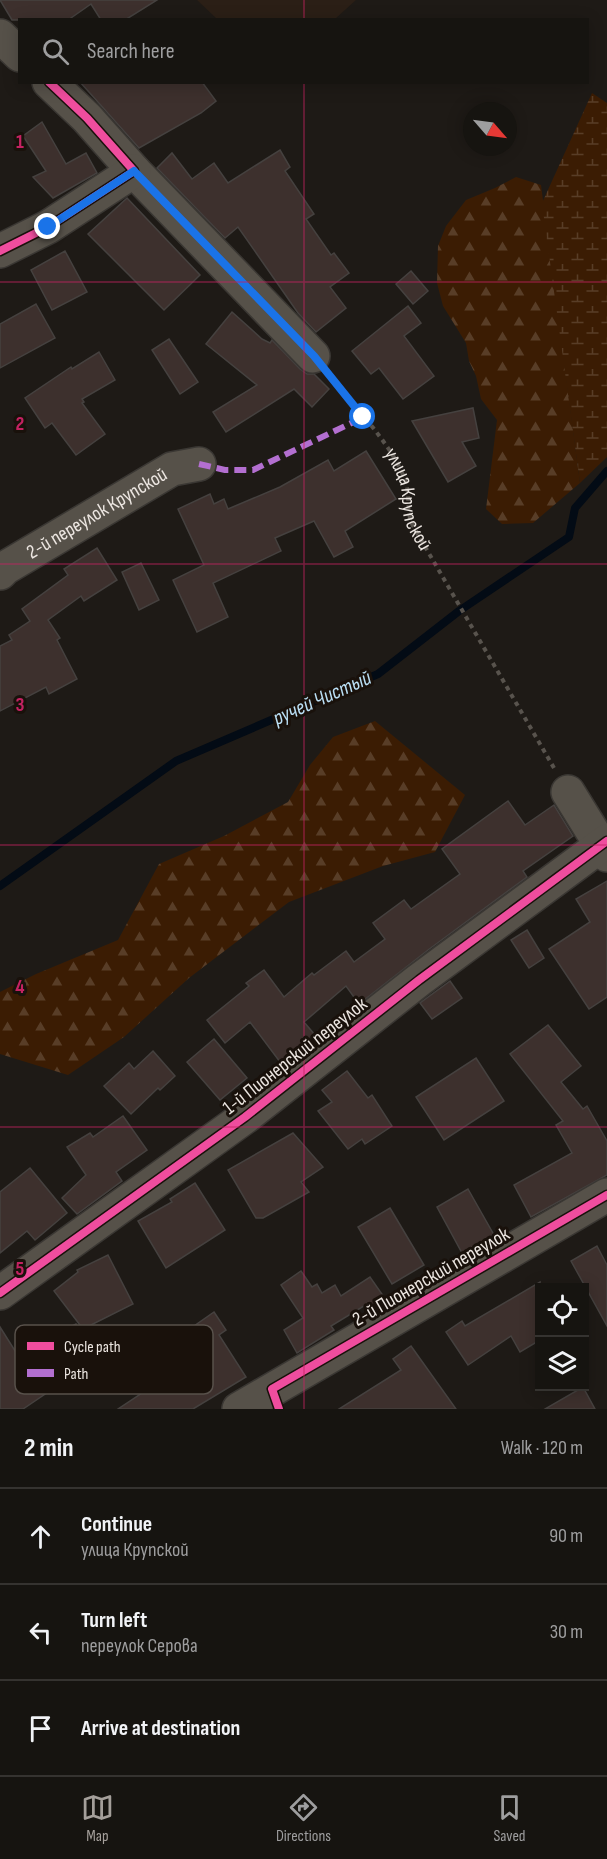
<!DOCTYPE html>
<meta charset="utf-8">
<style>
:root{--surface:#161410;--page:#23211e;--text:#f1f3f6;--muted:#9e9e9f;--line:#353330;--accent:#a49f9a}
body{margin:0;font-family:"Sofia Sans Condensed",sans-serif;background:var(--page);color:var(--text)}
.controls{position:absolute;right:18px;bottom:18px;display:grid;overflow:hidden;border-radius:0px;box-shadow:0 3px 15px #0003}
.controls button{width:54px;height:54px;display:grid;place-items:center;padding:0;border:0;border-bottom:2px solid var(--line);background:var(--surface);color:var(--text);font:30px sans-serif}
.compass{position:absolute;left:463px;top:102px;width:54px;height:54px;border-radius:50%;background:var(--surface);box-shadow:0 3px 15px #0003;rotate:118deg}
.stop{position:absolute;width:18px;height:18px;margin:-14px;border:4px solid #1a73e8;border-radius:50%;background:#fff}
.stop.end{background:#1a73e8;border-color:#fff;box-shadow:0 2px 6px #0008}
.list{margin:0;padding:0;list-style:none}
h2{display:flex;justify-content:space-between;align-items:center;height:78px;margin:0;padding:0 24px;font-size:26px}
h2 small{font-size:20px;font-weight:400;color:var(--muted)}
.list li{display:grid;grid-template-columns:39px 1fr auto;gap:18px;align-items:center;box-sizing:border-box;height:96px;padding:0 24px;border-top:2px solid var(--line)}
.list b{display:block;font-size:22px;white-space:nowrap}
.list p{margin:0;font-size:20px;white-space:nowrap;color:var(--muted)}
.list em{font-size:20px;font-style:normal;color:var(--muted)}
.icon{flex:none;width:33px;height:33px;fill:none;stroke:currentColor;stroke-width:2;stroke-linecap:round;stroke-linejoin:round}
.map{position:relative;flex:none;width:607px;height:1409px;overflow:hidden}
.search{position:absolute;background:var(--surface);box-shadow:0 3px 15px #0003;left:18px;right:18px;top:18px;height:66px;display:flex;align-items:center;gap:15px;box-sizing:border-box;padding:0 21px;border-radius:0px;color:var(--muted);font-size:22px}
.sheet{height:366px;background:var(--surface)}
nav{display:flex;justify-content:space-around;align-items:center;box-sizing:border-box;height:84px;border-top:2px solid var(--line);background:var(--surface);font-size:16px;color:var(--muted)}
nav a{display:grid;justify-items:center;gap:3px}
nav .on{color:var(--accent)}
.map>svg:first-child{display:block}
.built{fill:#2b1f16}
.forest{fill:url(#forest-firs)}
.wetland{fill:url(#wetland-marsh)}
.lines{fill:none;stroke-linecap:round;stroke-linejoin:round}
.stream{stroke:#030b15;stroke-width:8}
.building{fill:#3d302d;stroke:#45413f;stroke-width:1.5}
.minor-casing{stroke:#3a3733;stroke-width:36}
.path{stroke:#58534d;stroke-width:4;stroke-dasharray:4.5 4.5;stroke-linecap:butt}
.minor{stroke:#565149;stroke-width:33}
.quiet{stroke:#b36fd0;stroke-width:6;stroke-dasharray:12 6;stroke-linecap:butt}
.cycleway-casing{stroke:#19110b;stroke-width:11}
.cycleway{stroke:#ef4d9e;stroke-width:8}
.route{stroke:#1a73e8;stroke-width:8}
.grid{fill:none;stroke:#c42262;stroke-width:1.5;stroke-opacity:0.55}
.labels{text-anchor:middle;dominant-baseline:central;stroke-width:6;stroke-linejoin:round;paint-order:stroke}
.street-label{font-size:20px;fill:#ece6e1;stroke:#19110b}
.water-label{font-size:21px;font-style:italic;fill:#bbe0f6;stroke:#19110b}
.key{fill:#19110b;stroke:#58514b;stroke-width:1.5}
.key-label{font-size:16px;fill:#ece6e1}
.grid-label{font-size:20px;text-anchor:middle;font-weight:bold;fill:#c42262;stroke:#19110b;stroke-width:6;stroke-linejoin:round;paint-order:stroke}
</style>
<div class="map">
<svg width="607" height="1409" viewBox="0 0 607 1409">
<defs>
<pattern id="forest-firs" width="22" height="20" patternUnits="userSpaceOnUse" patternTransform="scale(1.5)"><rect width="22" height="20" fill="#3b1c03"/><path d="M5 1l3.5 6h-7zM16 11l3.5 6h-7z" fill="#583d27"/></pattern>
<pattern id="wetland-marsh" width="20" height="14" patternUnits="userSpaceOnUse" patternTransform="scale(1.5)"><rect width="20" height="14" fill="#3b1c03"/><path d="M1 5h8M5 5V1M11 12h8M15 12V8" fill="none" stroke="#583d27"/></pattern>
</defs>
<rect width="100%" height="100%" fill="#1e1a16"/>
<path class="built" d="M 197,0 L 356,0 L 335,19 L 218,20 Z"/>
<g class="forest">
<path d="M 516,177 L 541,185 L 580,483 L 533,523 L 502,524 L 486,509 L 497,420 L 481,399 L 476,376 L 469,361 L 466,343 L 443,306 L 437,283 L 438,246 L 446,226 L 466,200 L 495,188 Z"/>
<path d="M 375,721 L 465,795 L 435,852 L 383,866 L 289,902 L 189,978 L 124,1037 L 68,1075 L 0,1054 L 0,992 L 36,974 L 118,940 L 159,864 L 224,836 L 288,802 L 310,765 L 333,737 Z"/>
</g>
<path class="wetland" d="M 592,93 L 607,103 L 607,457 L 580,483 L 542,203 Z"/>
<g class="lines">
<path class="stream" d="M 0,886 L 176,761 L 378,674 L 459,611 L 569,537 L 575,508 L 607,471"/>
</g>
<g class="building">
<path d="M 0,0 L 157,0 L 125,20 L 101,20 L 91,4 L 68,20 L 12,20 Z"/>
<path d="M 80,82 L 202,82 L 216,101 L 201,113 L 139,148 Z"/>
<path d="M 42,122 L 66,164 L 86,153 L 97,173 L 53,198 L 33,177 L 46,171 L 23,136 Z"/>
<path d="M 280,150 L 290,167 L 285,171 L 314,214 L 306,219 L 331,255 L 334,253 L 349,273 L 330,287 L 346,308 L 316,332 L 298,313 L 238,227 L 225,238 L 157,168 L 172,153 L 192,179 L 214,163 L 228,183 Z"/>
<path d="M 127,198 L 200,275 L 164,310 L 88,234 Z"/>
<path d="M 65,251 L 87,292 L 52,310 L 31,270 Z"/>
<path d="M 411,271 L 428,291 L 413,304 L 396,284 Z"/>
<path d="M 36,304 L 55,338 L 0,368 L 0,324 Z"/>
<path d="M 408,306 L 421,323 L 404,336 L 434,376 L 403,399 L 379,368 L 371,374 L 352,351 Z"/>
<path d="M 232,312 L 262,339 L 270,343 L 272,340 L 300,369 L 307,374 L 314,374 L 329,389 L 312,407 L 294,389 L 226,432 L 213,412 L 257,385 L 206,344 Z"/>
<path d="M 169,339 L 198,382 L 180,394 L 152,350 Z"/>
<path d="M 99,352 L 115,380 L 82,399 L 84,402 L 82,403 L 105,434 L 76,455 L 52,423 L 45,428 L 25,398 L 71,367 L 72,369 Z"/>
<path d="M 473,408 L 479,438 L 462,442 L 476,466 L 448,482 L 412,421 Z"/>
<path d="M 366,451 L 396,499 L 345,531 L 353,547 L 334,557 L 314,521 L 275,538 L 281,551 L 213,583 L 228,617 L 197,632 L 173,580 L 204,565 L 178,509 L 210,494 L 214,504 L 224,499 L 228,509 L 280,487 L 328,460 L 334,471 Z"/>
<path d="M 97,548 L 117,580 L 84,601 L 81,596 L 48,620 L 60,638 L 57,640 L 77,679 L 49,694 L 46,687 L 0,711 L 0,646 L 12,640 L 9,635 L 30,621 L 22,609 L 68,575 L 64,569 Z"/>
<path d="M 141,563 L 159,600 L 139,610 L 122,572 Z"/>
<path d="M 508,801 L 525,825 L 554,805 L 573,836 L 523,871 L 527,877 L 428,950 L 359,1004 L 346,986 L 304,1022 L 315,1035 L 280,1062 L 250,1022 L 225,1043 L 207,1020 L 249,986 L 246,983 L 264,970 L 284,997 L 312,973 L 314,975 L 346,951 L 354,962 L 385,939 L 373,923 L 404,900 L 411,909 L 460,874 L 442,849 Z"/>
<path d="M 607,881 L 607,997 L 589,1009 L 549,949 L 590,922 L 576,899 Z"/>
<path d="M 527,930 L 544,958 L 529,968 L 511,940 Z"/>
<path d="M 450,981 L 462,998 L 432,1019 L 420,1003 Z"/>
<path d="M 548,1025 L 581,1066 L 561,1082 L 583,1109 L 587,1106 L 607,1141 L 607,1175 L 531,1217 L 514,1185 L 572,1153 L 556,1125 L 563,1121 L 510,1054 Z"/>
<path d="M 214,1039 L 247,1078 L 220,1100 L 187,1062 Z"/>
<path d="M 153,1051 L 175,1076 L 160,1090 L 158,1088 L 131,1114 L 104,1086 L 129,1063 L 134,1069 Z"/>
<path d="M 476,1058 L 504,1101 L 444,1140 L 416,1097 Z"/>
<path d="M 347,1071 L 368,1098 L 372,1095 L 392,1126 L 365,1144 L 362,1139 L 348,1149 L 318,1111 L 332,1102 L 322,1090 Z"/>
<path d="M 123,1116 L 147,1150 L 116,1172 L 122,1181 L 77,1214 L 62,1198 L 86,1175 L 67,1147 L 90,1133 L 93,1137 Z"/>
<path d="M 293,1133 L 323,1167 L 301,1182 L 309,1192 L 263,1218 L 256,1218 L 228,1170 Z"/>
<path d="M 30,1168 L 67,1213 L 35,1240 L 27,1231 L 0,1253 L 0,1192 Z"/>
<path d="M 195,1183 L 225,1230 L 166,1268 L 138,1221 L 172,1202 L 170,1199 Z"/>
<path d="M 468,1189 L 494,1235 L 462,1253 L 437,1207 Z"/>
<path d="M 390,1208 L 424,1265 L 392,1284 L 358,1227 Z"/>
<path d="M 597,1246 L 607,1265 L 607,1326 L 571,1261 Z"/>
<path d="M 108,1255 L 133,1304 L 83,1329 L 54,1291 L 78,1272 L 77,1270 Z"/>
<path d="M 301,1271 L 312,1287 L 317,1284 L 322,1293 L 335,1285 L 341,1296 L 370,1277 L 384,1297 L 369,1308 L 367,1304 L 331,1326 L 334,1330 L 297,1353 L 284,1330 L 303,1318 L 281,1285 Z"/>
<path d="M 540,1282 L 540,1340 L 520,1352 L 511,1336 L 468,1365 L 446,1332 L 462,1321 L 465,1326 Z"/>
<path d="M 214,1312 L 226,1330 L 219,1335 L 246,1377 L 193,1409 L 118,1409 L 166,1377 L 162,1370 L 188,1353 L 177,1338 Z"/>
<path d="M 76,1324 L 96,1364 L 56,1384 L 57,1386 L 23,1409 L 0,1409 L 0,1327 L 17,1354 Z"/>
<path d="M 411,1346 L 456,1409 L 339,1409 L 401,1370 L 393,1359 Z"/>
<path d="M 583,1387 L 595,1409 L 545,1409 Z"/>
</g>
<g class="lines">
<defs>
<g id="minor">
<path d="M 0,36 L 20,55"/>
<path d="M 49,82 L 87,118 L 134,171 L 313,356"/>
<path d="M 0,251 L 48,227 L 134,171"/>
<path id="s2" d="M 0,573 L 5,568 L 172,469 L 199,464"/>
<path d="M 568,792 L 607,855"/>
<path d="M 0,1293 L 245,1117 L 419,980 L 607,841"/>
<path d="M 239,1409 L 607,1195"/>
</g>
</defs>
<use href="#minor" class="minor-casing"/>
<path class="path" id="s1" d="M 331,377 C 355,407 393,446 405,480 C 411,496 405,510 413,526 L 554,768"/>
<use href="#minor" class="minor"/>
<path class="quiet" d="M 199,464 L 225,470 L 253,470 L 364,417"/>
<defs>
<g id="cycleway">
<path d="M 0,251 L 48,227 L 134,171 L 87,118 L 49,82"/>
<path d="M 0,1293 L 245,1117 L 419,980 L 607,841"/>
<path d="M 279,1409 L 272,1389 L 607,1195"/>
</g>
</defs>
<use href="#cycleway" class="cycleway-casing"/>
<use href="#cycleway" class="cycleway"/>
</g>
<g class="lines">
<path class="route" d="M 48,227 L 134,171 L 314,356 L 363,417"/>
</g>
<path class="grid" d="M 304,0 L 304,20M 304,82 L 304,1409M 0,282 L 607,282M 0,564 L 607,564M 0,845 L 607,845M 0,1127 L 607,1127"/>
<g class="labels">
<g class="street-label">
<text stroke="none"><textPath href="#s1" startOffset="147">улица Крупской</textPath></text>
<text stroke="none"><textPath href="#s2" startOffset="114">2-й переулок Крупской</textPath></text>
<text transform="translate(295 1056) rotate(-38)">1-й Пионерский переулок</text>
<text transform="translate(431 1277) rotate(-30)">2-й Пионерский переулок</text>
</g>
<g class="water-label">
<text transform="translate(322 698) rotate(-24)">ручей Чистый</text>
</g>
</g>
<rect x="15" y="1325" width="198" height="69" rx="9" class="key"/>
<rect x="27" y="1342" width="27" height="8" fill="#ef4d9e"/>
<rect x="27" y="1369" width="27" height="8" fill="#b36fd0"/>
<g class="key-label">
<text x="64" y="1352">Cycle path</text>
<text x="64" y="1379">Path</text>
</g>
<g class="grid-label">
<text x="20" y="148">1</text>
<text x="20" y="430">2</text>
<text x="20" y="711">3</text>
<text x="20" y="993">4</text>
<text x="20" y="1275">5</text>
</g>
</svg>
<div class="controls">
<button><svg class="icon" aria-label="locate" viewBox="0 0 24 24"><circle cx="12" cy="12" r="6"/><path d="M12 2v4M12 18v4M2 12h4M18 12h4"/></svg></button>
<button><svg class="icon" aria-label="layers" viewBox="0 0 24 24"><path d="M12 4l9 5-9 5-9-5zM3 14l9 5 9-5"/></svg></button>
</div>
<svg class="compass" viewBox="-18 -18 36 36"><path d="M0-13l5 13h-10z" fill="#e53935"/><path d="M0 13l5-13h-10z" fill="#9e9e9f"/></svg>
<div class="stop" style="left:363px;top:417px"></div>
<div class="stop end" style="left:48px;top:227px"></div>
<div class="search"><svg class="icon" aria-label="search" viewBox="0 0 24 24"><circle cx="10" cy="10" r="6"/><path d="M15 15l6 6"/></svg>Search here</div>
</div>
<section class="sheet">
<h2>2 min<small>Walk · 120 m</small></h2>
<ul class="list">
<li><svg class="icon" aria-label="ahead" viewBox="0 0 24 24"><path d="M12 20V5M6 11l6-6 6 6"/></svg><div><b>Continue</b><p>улица Крупской</p></div><em>90 m</em></li>
<li><svg class="icon" aria-label="left" viewBox="0 0 24 24"><path d="M17 20v-9H6M10 6l-5 5 5 5"/></svg><div><b>Turn left</b><p>переулок Серова</p></div><em>30 m</em></li>
<li><svg class="icon" aria-label="arrive" viewBox="0 0 24 24"><path d="M6 21V4h12l-3 4 3 4H6"/></svg><div><b>Arrive at destination</b></div></li>
</ul>
</section>
<nav>
<a class="on"><svg class="icon" aria-label="map" viewBox="0 0 24 24"><path d="M3 6l6-2 6 2 6-2v14l-6 2-6-2-6 2zM9 4v14M15 6v14"/></svg>Map</a>
<a><svg class="icon" aria-label="directions" viewBox="0 0 24 24"><path d="M12 3l9 9-9 9-9-9zM9 14v-3h6M13 9l2 2-2 2"/></svg>Directions</a>
<a><svg class="icon" aria-label="saved" viewBox="0 0 24 24"><path d="M7 4h10v16l-5-4-5 4z"/></svg>Saved</a>
</nav>
